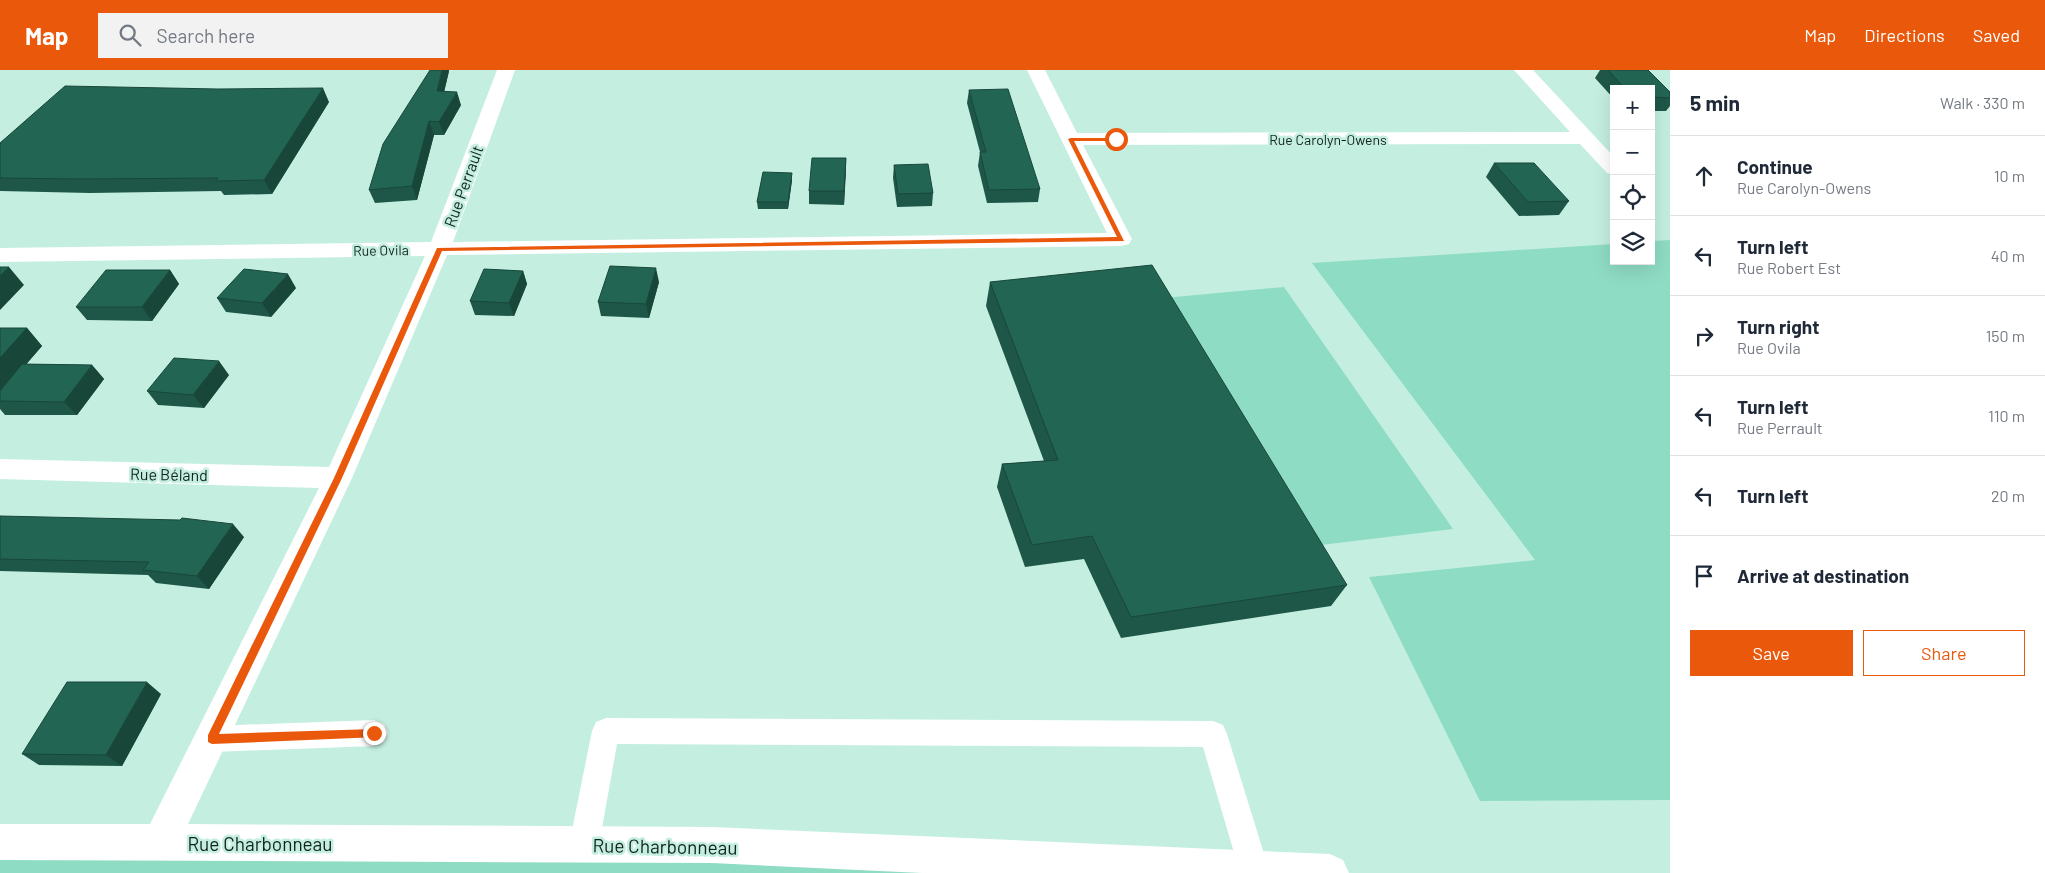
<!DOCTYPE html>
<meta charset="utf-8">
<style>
:root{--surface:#fff;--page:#f2f2f3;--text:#1f2937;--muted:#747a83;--line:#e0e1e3;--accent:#ea580c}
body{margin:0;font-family:Barlow,sans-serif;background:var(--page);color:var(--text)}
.controls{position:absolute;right:15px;top:15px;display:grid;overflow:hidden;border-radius:0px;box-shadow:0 5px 20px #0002}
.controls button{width:45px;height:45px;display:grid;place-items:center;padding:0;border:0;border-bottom:1px solid var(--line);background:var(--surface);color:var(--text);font:25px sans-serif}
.stop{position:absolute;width:15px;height:15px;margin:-11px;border:4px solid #ea580c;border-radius:50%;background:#fff}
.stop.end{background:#ea580c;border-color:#fff;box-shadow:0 1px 5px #0008}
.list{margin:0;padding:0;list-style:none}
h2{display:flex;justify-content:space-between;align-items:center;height:65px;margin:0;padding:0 20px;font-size:21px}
h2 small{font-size:16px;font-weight:400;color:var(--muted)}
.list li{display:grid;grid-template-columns:32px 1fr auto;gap:15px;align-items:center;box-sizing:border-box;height:80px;padding:0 20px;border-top:1px solid var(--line)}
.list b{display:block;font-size:19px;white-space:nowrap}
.list p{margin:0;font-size:16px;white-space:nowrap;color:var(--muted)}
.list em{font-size:16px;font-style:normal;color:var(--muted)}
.actions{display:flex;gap:10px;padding:15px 20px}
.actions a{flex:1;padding:11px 0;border:1px solid var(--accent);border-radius:0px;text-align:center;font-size:18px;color:var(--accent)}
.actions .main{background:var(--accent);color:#fff}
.icon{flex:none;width:28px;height:28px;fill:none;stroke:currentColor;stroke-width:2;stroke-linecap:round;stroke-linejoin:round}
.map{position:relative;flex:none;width:1670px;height:803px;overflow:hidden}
header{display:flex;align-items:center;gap:30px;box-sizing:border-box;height:70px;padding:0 25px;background:var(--accent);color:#fff}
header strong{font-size:24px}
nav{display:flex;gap:28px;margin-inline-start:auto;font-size:18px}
.search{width:350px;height:45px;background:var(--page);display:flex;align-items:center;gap:12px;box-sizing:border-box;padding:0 18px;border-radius:0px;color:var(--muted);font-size:19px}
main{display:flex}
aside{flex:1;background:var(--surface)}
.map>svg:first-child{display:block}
.green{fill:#8fdcc4}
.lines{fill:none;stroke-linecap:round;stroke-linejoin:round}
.lane{fill:#fff;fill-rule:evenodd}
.street{fill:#fff;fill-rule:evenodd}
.wall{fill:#1e5747}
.shaded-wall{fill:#18473a}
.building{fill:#236553;stroke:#18473a}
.route{fill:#ea580c}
.labels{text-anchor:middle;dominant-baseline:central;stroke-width:5;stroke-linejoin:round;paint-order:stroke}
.far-street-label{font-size:14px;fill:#12231e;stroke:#c4efe0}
.street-label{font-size:16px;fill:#12231e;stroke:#c4efe0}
.near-street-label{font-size:19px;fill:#12231e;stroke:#c4efe0}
</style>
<header>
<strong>Map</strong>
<div class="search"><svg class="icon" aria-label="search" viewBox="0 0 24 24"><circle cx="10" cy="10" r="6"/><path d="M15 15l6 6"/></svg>Search here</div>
<nav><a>Map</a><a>Directions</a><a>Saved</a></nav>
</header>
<main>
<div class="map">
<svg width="1670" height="803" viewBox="0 0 1670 803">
<rect width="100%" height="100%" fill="#c4efe0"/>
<g class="green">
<path d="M 1670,170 L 1670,730 L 1480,731 L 1369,507 L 1535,490 L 1312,193 L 1614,174 L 1614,191 L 1651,191 L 1651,171 Z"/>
<path d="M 1284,217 L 1453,459 L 1263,482 L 1131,231 Z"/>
<path d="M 0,772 L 1300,803 L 0,803 Z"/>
</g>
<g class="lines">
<g class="lane">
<path d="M 606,648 L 1213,651 L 1223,655 L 1227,664 L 1269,800 L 1268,803 L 1240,803 L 1203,677 L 617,674 L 599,775 L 595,786 L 584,790 L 573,786 L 569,775 L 592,661 L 596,652 Z"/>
<path d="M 374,650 L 384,654 L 388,663 L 384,672 L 374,676 L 212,682 L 202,678 L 198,669 L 202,660 L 212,656 Z"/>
</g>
<path class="street" d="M 497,0 L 515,0 L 453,172 L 1107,163 L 1027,0 L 1045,0 L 1077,63 L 1570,62 L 1514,0 L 1533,0 L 1614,87 L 1614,105 L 1607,103 L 1580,74 L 1083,75 L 1132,169 L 1129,174 L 1121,176 L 447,185 L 352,408 L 188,754 L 712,757 L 1330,784 L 1343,790 L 1349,803 L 922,803 L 712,793 L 0,790 L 0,754 L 150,754 L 319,418 L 0,409 L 0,389 L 329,397 L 425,186 L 0,192 L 0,178 L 431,172 Z"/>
</g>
<g class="wall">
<path d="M 1600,0 L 1648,0 L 1670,28 L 1670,36 L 1666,41 L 1651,41 L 1651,19 L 1614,19 L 1614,29 L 1595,8 Z"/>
<path d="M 449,1 L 444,22 L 461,35 L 444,65 L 434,65 L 417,130 L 375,133 L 369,120 Z"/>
<path d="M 969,20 L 1040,119 L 1038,132 L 987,133 L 978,96 L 980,82 L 967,33 Z"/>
<path d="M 329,32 L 272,124 L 224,125 L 221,121 L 90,123 L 0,121 L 0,73 Z"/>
<path d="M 846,88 L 844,135 L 809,134 L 809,121 Z"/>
<path d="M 1494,93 L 1569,131 L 1559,145 L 1519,146 L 1486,107 Z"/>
<path d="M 894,95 L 933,123 L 932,136 L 897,137 L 893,108 Z"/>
<path d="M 792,110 L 788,139 L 758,139 L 757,132 Z"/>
<path d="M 170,200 L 179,214 L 152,251 L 87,250 L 76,237 Z"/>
<path d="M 523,201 L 527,214 L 514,246 L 475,245 L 470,231 Z"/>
<path d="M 659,212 L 649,248 L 601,246 L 598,232 Z"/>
<path d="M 990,212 L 1347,515 L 1331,536 L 1121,568 L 1084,489 L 1025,497 L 997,417 L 1002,394 L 1044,391 L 986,236 Z"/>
<path d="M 296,218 L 271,247 L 226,242 L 217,228 Z"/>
<path d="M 0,258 L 27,258 L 42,276 L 26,294 L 92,295 L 104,309 L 77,345 L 5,345 L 0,339 Z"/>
<path d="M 229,305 L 204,338 L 158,335 L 147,321 Z"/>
<path d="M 0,446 L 244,467 L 209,519 L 156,513 L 148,505 L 0,501 Z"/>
<path d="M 161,624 L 122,696 L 39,695 L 22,684 Z"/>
</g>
<g class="shaded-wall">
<path d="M 442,0 L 449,0 L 449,1 L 441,35 L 437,21 Z"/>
<path d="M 323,18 L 329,32 L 272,124 L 264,110 Z"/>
<path d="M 457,22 L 461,35 L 444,65 L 439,52 Z"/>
<path d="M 429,51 L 434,65 L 417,130 L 412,116 Z"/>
<path d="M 846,88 L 846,102 L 844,135 L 844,121 Z"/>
<path d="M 792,103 L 792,110 L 788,139 L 788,132 Z"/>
<path d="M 9,197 L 24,215 L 0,240 L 0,206 Z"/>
<path d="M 656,198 L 659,212 L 649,248 L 646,234 Z"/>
<path d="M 170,200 L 179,214 L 152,251 L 142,237 Z"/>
<path d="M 523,201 L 527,214 L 514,246 L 509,233 Z"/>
<path d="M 288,204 L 296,218 L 271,247 L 262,233 Z"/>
<path d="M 27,258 L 42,276 L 0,325 L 0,288 Z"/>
<path d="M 219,291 L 229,305 L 204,338 L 193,325 Z"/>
<path d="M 92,295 L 104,309 L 77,345 L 64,332 Z"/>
<path d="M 233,454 L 244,467 L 209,519 L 197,506 Z"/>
<path d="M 147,612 L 161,624 L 122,696 L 106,685 Z"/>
</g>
<g class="building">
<path d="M 430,0 L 442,0 L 437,21 L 457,22 L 439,52 L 429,51 L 412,116 L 369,120 L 383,74 Z"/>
<path d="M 1608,0 L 1648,0 L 1670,22 L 1670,28 L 1651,27 L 1651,19 L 1625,19 Z"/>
<path d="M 65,16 L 218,19 L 323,18 L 264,110 L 216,111 L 218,108 L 80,109 L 0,108 L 0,73 Z"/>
<path d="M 1008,19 L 1040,119 L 989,120 L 980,82 L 986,82 L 969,20 Z"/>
<path d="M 812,88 L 846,88 L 844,121 L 809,121 Z"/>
<path d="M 1494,93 L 1534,93 L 1569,131 L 1528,132 Z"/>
<path d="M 928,94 L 933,123 L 898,124 L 894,95 Z"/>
<path d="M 763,102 L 792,103 L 788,132 L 757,132 Z"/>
<path d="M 1152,195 L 1347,515 L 1131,547 L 1092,466 L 1032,475 L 1002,394 L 1058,390 L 990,212 Z"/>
<path d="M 610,196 L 656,198 L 646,234 L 598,232 Z"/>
<path d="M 0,197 L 9,197 L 0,206 Z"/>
<path d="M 244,199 L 288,204 L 262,233 L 217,228 Z"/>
<path d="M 484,199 L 523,201 L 509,233 L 470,231 Z"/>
<path d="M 106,200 L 170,200 L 142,237 L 76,237 Z"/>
<path d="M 0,258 L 27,258 L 0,288 Z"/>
<path d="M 174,288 L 219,291 L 193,325 L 147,321 Z"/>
<path d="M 22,294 L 92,295 L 64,332 L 0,331 L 0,321 Z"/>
<path d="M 0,446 L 180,450 L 182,448 L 233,454 L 197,506 L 143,500 L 149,492 L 0,489 Z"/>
<path d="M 67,612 L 147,612 L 106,685 L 22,684 Z"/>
</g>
<path class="route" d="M 1071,68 L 1116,68 L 1118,69 L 1116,71 L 1074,71 L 1124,171 L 442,181 L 342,408 L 219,664 L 374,659 L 379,663 L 378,667 L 212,674 L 208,672 L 208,665 L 334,408 L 437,178 L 1117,167 L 1068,69 Z"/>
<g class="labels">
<g class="far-street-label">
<text x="1328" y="69">Rue Carolyn-Owens</text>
<text transform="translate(381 180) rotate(-1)">Rue Ovila</text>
</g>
<g class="street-label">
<text transform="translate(463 116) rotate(-70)">Rue Perrault</text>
<text transform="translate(169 404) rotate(1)">Rue Béland</text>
</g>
<g class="near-street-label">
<text x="260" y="773">Rue Charbonneau</text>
<text transform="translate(665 776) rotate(1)">Rue Charbonneau</text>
</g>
</g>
</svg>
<div class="controls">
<button>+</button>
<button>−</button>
<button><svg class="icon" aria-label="locate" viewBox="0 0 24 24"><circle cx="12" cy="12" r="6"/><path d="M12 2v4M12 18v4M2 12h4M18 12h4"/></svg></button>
<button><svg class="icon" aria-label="layers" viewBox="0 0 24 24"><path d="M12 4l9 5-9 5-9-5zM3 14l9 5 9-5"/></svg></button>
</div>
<div class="stop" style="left:1116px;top:69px"></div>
<div class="stop end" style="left:374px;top:663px"></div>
</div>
<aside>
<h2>5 min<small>Walk · 330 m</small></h2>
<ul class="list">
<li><svg class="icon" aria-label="ahead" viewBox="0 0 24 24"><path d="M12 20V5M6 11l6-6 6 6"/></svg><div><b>Continue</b><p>Rue Carolyn-Owens</p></div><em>10 m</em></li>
<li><svg class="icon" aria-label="left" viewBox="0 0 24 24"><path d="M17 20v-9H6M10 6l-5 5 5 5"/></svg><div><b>Turn left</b><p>Rue Robert Est</p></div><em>40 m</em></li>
<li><svg class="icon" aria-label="right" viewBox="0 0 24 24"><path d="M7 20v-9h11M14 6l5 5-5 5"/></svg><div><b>Turn right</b><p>Rue Ovila</p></div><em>150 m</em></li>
<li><svg class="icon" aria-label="left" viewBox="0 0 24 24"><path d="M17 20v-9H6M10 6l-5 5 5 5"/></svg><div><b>Turn left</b><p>Rue Perrault</p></div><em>110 m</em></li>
<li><svg class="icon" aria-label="left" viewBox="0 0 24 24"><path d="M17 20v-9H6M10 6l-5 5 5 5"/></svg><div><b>Turn left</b></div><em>20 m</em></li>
<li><svg class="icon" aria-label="arrive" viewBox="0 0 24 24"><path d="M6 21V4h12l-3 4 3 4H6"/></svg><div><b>Arrive at destination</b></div></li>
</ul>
<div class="actions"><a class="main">Save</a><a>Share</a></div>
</aside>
</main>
